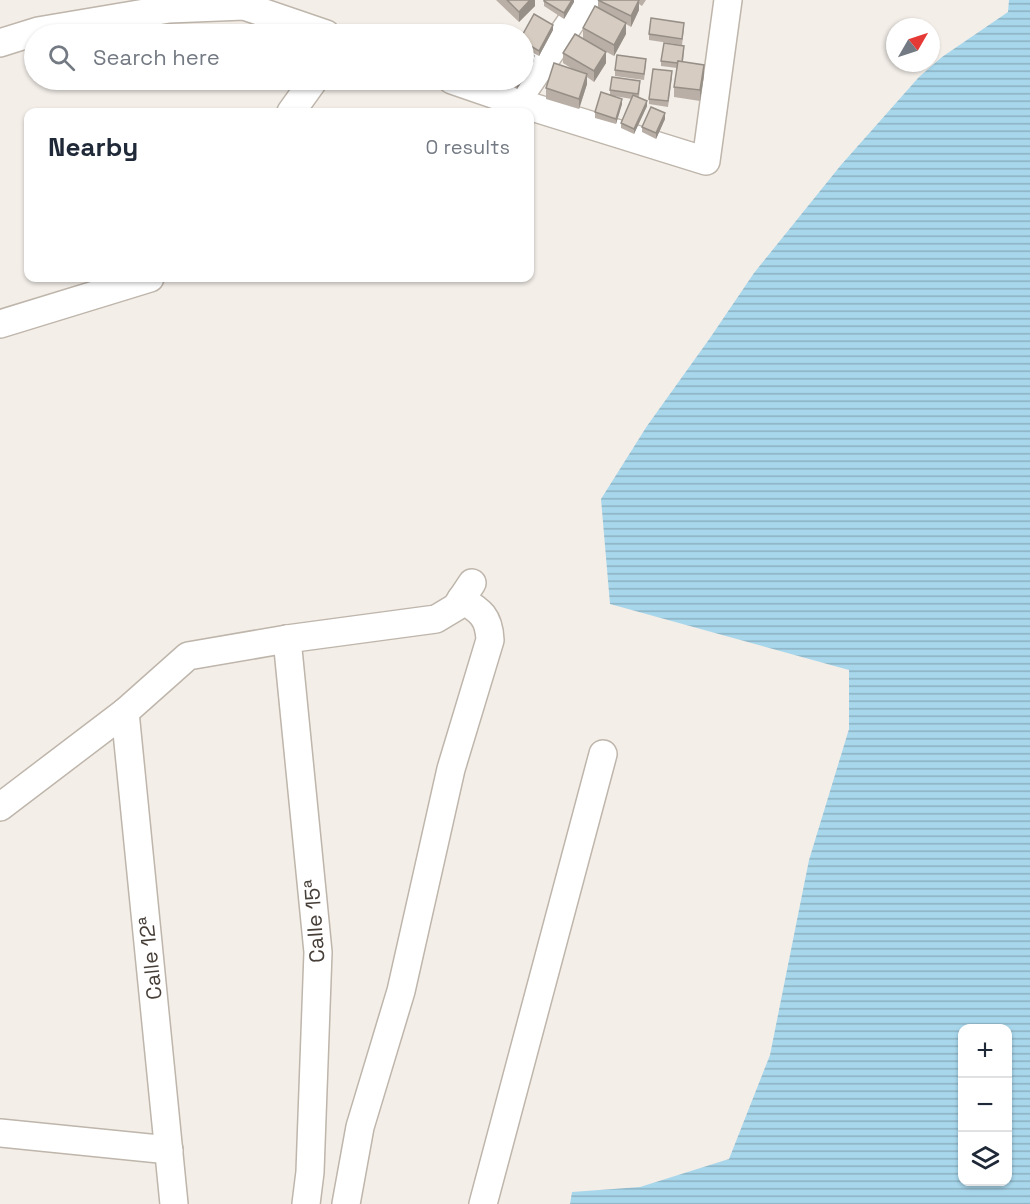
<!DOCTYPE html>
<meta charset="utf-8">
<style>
:root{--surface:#fff;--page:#f6f6f7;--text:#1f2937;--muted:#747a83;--line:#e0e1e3}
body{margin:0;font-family:"Space Grotesk",sans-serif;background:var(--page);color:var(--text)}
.controls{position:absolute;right:18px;bottom:18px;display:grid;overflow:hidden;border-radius:12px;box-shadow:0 2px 4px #0004}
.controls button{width:54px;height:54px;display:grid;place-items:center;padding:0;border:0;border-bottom:2px solid var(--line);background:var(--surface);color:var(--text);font:30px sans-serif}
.compass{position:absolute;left:886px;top:18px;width:54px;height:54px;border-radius:50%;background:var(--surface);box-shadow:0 2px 4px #0004;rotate:51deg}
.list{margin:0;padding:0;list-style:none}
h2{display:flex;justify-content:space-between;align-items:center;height:78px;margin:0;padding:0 24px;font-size:26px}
h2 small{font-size:20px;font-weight:400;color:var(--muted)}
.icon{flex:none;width:33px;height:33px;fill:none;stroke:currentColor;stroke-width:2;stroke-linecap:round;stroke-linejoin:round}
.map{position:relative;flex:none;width:1030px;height:1204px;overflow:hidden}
.search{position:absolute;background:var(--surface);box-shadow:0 2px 4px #0004;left:24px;top:24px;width:510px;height:66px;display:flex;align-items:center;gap:15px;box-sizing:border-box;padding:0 21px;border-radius:33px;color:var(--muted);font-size:22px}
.panel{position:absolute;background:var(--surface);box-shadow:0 2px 4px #0004;left:24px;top:108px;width:510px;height:174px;border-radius:12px}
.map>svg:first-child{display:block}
.water{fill:url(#water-rules);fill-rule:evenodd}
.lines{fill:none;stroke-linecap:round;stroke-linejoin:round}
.minor-casing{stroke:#beb5ab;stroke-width:30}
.minor{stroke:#fff;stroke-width:27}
.wall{fill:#b9afa6}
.shaded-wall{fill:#968f87}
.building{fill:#d7ccc1;stroke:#968f87;stroke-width:1.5}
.labels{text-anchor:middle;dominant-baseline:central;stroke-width:4.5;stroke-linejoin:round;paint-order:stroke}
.street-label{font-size:21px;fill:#463e37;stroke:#fff}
</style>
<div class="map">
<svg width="1030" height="1204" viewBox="0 0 1030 1204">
<defs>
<pattern id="water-rules" width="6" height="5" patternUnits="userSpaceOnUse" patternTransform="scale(1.5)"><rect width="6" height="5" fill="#a8d7ec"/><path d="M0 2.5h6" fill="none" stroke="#8bb0c0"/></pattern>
</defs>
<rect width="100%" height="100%" fill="#f3eee8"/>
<path class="water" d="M 1009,0 L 1030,0 L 1030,1204 L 570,1204 L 572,1192 L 640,1187 L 729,1159 L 770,1055 L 809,860 L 849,729 L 849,670 L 610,604 L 601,499 L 647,426 L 710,338 L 754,273 L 841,165 L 919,77 L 942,57 L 1008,12 ZM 962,1028 L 1008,1028 L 1008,1182 L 962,1182 Z"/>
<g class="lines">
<defs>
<g id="minor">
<path d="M 0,43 L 38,31 L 169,9 L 244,6 L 326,34"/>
<path d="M 452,80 L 516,102 L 706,161 L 728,0"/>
<path d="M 291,112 L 314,80"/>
<path d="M 511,112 L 516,102 L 586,0"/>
<path d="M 0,324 L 150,278"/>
<path d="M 287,639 L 318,952 L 310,1172 L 306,1204"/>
<path d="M 125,712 L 174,1204"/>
<path d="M 0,807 L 125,712 L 188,656 L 287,639 L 436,619 L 456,607 L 472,583"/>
<path d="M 0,1133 L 169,1150"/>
<path d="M 346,1204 L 360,1127 L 401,991 L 451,769 L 490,640 C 489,617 481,611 461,599"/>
<path d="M 483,1204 L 603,754"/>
</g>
</defs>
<use href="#minor" class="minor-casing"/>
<use href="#minor" class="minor"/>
</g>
<g class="wall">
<path d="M 496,0 L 535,0 L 535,6 L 519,22 Z"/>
<path d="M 574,0 L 574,2 L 564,19 L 544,6 L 544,1 Z"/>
<path d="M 598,0 L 646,0 L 642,6 L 639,4 L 639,10 L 631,27 L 626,24 L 626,34 L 614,56 L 588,42 L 606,63 L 594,82 L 587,77 L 587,84 L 579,109 L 546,99 L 546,88 L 574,70 L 563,63 L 563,53 L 583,39 L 583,28 L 598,8 Z"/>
<path d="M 684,28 L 682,45 L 649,40 L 649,34 Z"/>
<path d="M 553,30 L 539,56 L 524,48 L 524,34 Z"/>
<path d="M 684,51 L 683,62 L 704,75 L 700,101 L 674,97 L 674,87 L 677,68 L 661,66 L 661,61 Z"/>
<path d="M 646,64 L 644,80 L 615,76 L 615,70 Z"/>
<path d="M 672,77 L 668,107 L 649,104 L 649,99 Z"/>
<path d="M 503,80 L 523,80 L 517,89 L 503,81 Z"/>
<path d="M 640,86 L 639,97 L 647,106 L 634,134 L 621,128 L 621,123 L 632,99 L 614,96 L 622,104 L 616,124 L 595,118 L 595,112 L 610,95 L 610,90 Z"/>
<path d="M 665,119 L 656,139 L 642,132 L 642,127 Z"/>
</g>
<g class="shaded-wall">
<path d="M 530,0 L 535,0 L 535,6 L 519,22 L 519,12 Z"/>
<path d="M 572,0 L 574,0 L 574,2 L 564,19 L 564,13 Z"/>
<path d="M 639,0 L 639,10 L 631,27 L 631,16 Z"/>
<path d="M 626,23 L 626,34 L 614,56 L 614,45 Z"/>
<path d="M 553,25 L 553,30 L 539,56 L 539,51 Z"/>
<path d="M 606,52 L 606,63 L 594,82 L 594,71 Z"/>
<path d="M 534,56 L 534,61 L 524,79 L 524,74 Z"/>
<path d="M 704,65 L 704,75 L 700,101 L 700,90 Z"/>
<path d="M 587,74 L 587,84 L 579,109 L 579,99 Z"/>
<path d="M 520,80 L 523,80 L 517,89 L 517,84 Z"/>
<path d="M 622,99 L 622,104 L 616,124 L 616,119 Z"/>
<path d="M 647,101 L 647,106 L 634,134 L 634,129 Z"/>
<path d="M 665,113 L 665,119 L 656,139 L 656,133 Z"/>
</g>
<g class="building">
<path d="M 507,0 L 530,0 L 519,12 Z"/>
<path d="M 544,0 L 572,0 L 564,13 L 544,1 Z"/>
<path d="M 598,0 L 639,0 L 631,16 Z"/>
<path d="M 595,6 L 626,23 L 614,45 L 583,28 Z"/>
<path d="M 534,14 L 553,25 L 539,51 L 524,42 L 523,34 Z"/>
<path d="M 651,18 L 684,23 L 682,39 L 649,34 Z"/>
<path d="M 575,34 L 606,52 L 594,71 L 563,53 Z"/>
<path d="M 664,43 L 684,46 L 682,62 L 678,61 L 677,63 L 661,61 Z"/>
<path d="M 524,49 L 534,56 L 524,74 Z"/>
<path d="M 617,55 L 646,59 L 644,74 L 615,70 Z"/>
<path d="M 678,61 L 704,65 L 700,90 L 674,87 Z"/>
<path d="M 554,63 L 587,74 L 579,99 L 546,88 Z"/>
<path d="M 653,69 L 672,71 L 668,101 L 649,99 Z"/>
<path d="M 612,77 L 640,81 L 638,94 L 610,90 Z"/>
<path d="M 510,80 L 520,80 L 517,84 Z"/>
<path d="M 601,92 L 622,99 L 616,119 L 595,112 Z"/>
<path d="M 633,95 L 647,101 L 634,129 L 621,123 Z"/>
<path d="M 651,107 L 665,113 L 656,133 L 642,127 Z"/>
</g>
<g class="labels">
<g class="street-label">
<text transform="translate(314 921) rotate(-94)">Calle 15ª</text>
<text transform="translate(150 958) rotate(-96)">Calle 12ª</text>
</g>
</g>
</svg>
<div class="controls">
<button>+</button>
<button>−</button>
<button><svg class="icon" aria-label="layers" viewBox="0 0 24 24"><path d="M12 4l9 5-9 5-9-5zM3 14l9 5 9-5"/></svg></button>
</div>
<svg class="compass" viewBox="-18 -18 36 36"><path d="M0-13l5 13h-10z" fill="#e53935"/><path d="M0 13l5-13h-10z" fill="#747a83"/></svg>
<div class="search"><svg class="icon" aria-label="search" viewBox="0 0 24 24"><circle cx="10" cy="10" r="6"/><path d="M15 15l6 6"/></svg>Search here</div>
<section class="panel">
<h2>Nearby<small>0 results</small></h2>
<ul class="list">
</ul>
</section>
</div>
